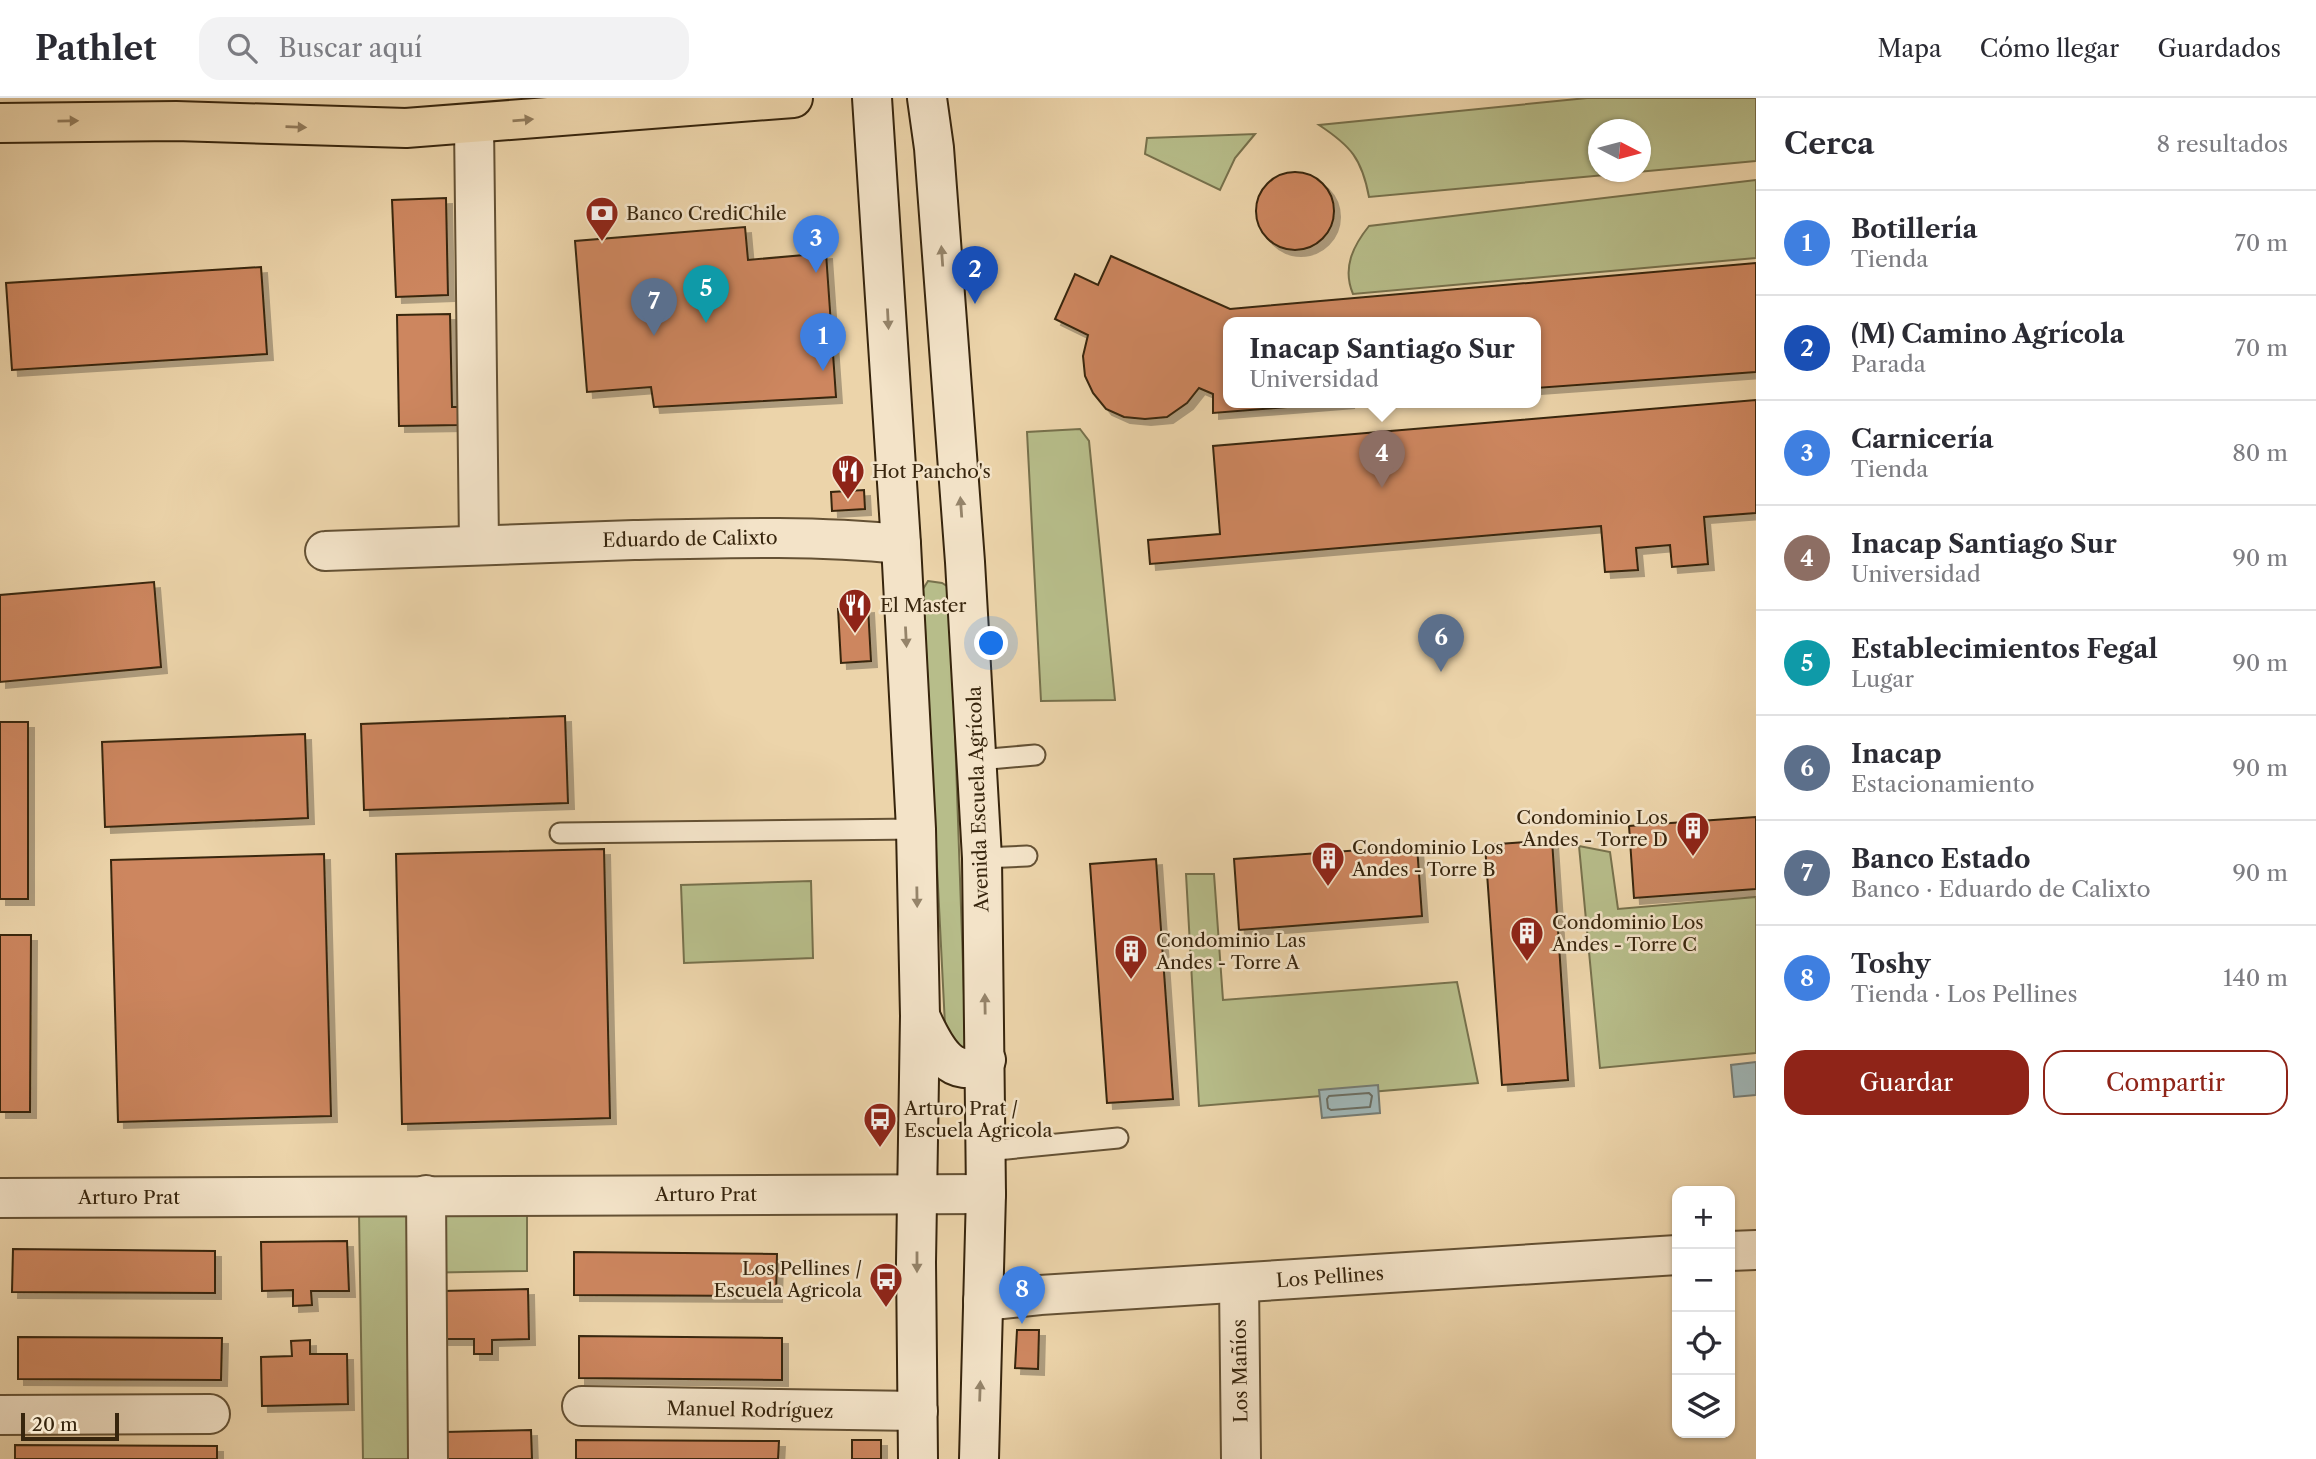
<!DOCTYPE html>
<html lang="es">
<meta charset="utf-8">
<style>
:root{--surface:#fff;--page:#f2f2f3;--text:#2b2b33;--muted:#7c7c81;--line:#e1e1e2;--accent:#8f2418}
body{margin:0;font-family:"Libre Caslon Text",serif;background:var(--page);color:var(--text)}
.controls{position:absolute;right:21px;bottom:21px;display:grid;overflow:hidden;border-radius:14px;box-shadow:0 2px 5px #0004}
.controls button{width:63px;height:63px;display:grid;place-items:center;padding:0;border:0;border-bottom:2px solid var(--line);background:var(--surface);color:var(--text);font:35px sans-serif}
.compass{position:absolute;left:1588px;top:21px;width:63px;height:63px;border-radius:50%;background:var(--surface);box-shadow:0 2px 5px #0004;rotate:96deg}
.scale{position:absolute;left:21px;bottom:18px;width:98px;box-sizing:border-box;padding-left:7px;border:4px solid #37250d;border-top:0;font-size:19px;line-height:24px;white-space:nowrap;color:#37250d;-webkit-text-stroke:5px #f3e3c8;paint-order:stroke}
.you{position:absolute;left:992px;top:546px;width:24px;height:24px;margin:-18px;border:5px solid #fff;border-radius:50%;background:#1a73e8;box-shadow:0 0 0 10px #1a73e833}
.badge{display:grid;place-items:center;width:46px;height:46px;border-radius:50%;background:var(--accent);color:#fff;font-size:23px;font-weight:700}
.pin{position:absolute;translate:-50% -58px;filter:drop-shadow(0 2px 4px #0008)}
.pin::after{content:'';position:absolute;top:37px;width:24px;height:21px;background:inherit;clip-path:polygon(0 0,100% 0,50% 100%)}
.popup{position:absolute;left:1223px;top:219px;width:318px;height:91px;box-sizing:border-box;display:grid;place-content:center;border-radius:14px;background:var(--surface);filter:drop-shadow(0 2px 5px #0005);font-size:23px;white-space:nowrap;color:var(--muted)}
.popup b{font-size:26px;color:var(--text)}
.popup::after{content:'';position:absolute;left:50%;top:100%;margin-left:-14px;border:14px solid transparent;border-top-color:var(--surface)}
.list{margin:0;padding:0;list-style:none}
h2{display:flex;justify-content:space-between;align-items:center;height:91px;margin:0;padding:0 28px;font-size:30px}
h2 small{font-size:23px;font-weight:400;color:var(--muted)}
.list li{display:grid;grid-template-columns:46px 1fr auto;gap:21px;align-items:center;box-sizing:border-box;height:105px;padding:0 28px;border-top:2px solid var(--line)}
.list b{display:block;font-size:26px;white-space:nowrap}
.list p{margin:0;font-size:23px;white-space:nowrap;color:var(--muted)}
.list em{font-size:23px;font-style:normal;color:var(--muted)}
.actions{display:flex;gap:14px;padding:21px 28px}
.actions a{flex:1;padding:16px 0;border:2px solid var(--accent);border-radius:21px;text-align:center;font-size:24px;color:var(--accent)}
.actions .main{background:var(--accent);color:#fff}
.icon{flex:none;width:38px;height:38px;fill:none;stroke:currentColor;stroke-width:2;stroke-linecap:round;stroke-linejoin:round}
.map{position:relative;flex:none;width:1756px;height:1361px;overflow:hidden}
header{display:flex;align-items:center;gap:42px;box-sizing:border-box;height:98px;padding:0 35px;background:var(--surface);border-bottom:2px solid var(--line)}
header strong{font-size:33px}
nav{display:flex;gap:38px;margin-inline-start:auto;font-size:24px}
.search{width:490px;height:63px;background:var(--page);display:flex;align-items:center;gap:18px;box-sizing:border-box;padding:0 24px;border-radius:21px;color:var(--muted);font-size:26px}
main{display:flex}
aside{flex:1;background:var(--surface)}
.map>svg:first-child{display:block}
.green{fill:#b7bd8a;stroke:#77714c;stroke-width:2;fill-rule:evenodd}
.water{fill:#9fb5b5;stroke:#757b72;stroke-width:2}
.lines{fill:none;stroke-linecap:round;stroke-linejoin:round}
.shore{stroke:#6b6d61;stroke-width:2}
.building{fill:#cd865e;stroke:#37250d;stroke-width:2;filter:url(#shadow)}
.service-casing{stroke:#645134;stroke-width:23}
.minor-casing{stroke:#645134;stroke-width:42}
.secondary-casing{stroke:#37250d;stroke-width:42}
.primary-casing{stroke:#37250d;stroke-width:42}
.service{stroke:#f3e3c8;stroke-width:19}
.minor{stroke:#f3e3c8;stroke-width:38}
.secondary{stroke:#f3e3c8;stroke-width:38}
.primary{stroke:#ecd4aa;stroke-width:38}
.oneway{fill:#927c5c}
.oneway2{fill:#95846a}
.labels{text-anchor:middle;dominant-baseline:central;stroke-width:5;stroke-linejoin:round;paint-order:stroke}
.poi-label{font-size:19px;fill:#37250d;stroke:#f3e3c8;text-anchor:start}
.street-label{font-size:19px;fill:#37250d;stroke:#f3e3c8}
</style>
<header>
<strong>Pathlet</strong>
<div class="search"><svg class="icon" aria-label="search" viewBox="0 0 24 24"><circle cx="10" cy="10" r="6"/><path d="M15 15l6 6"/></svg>Buscar aquí</div>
<nav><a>Mapa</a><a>Cómo llegar</a><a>Guardados</a></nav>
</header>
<main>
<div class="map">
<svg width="1756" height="1361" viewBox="0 0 1756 1361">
<defs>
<filter id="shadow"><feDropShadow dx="6" dy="6" stdDeviation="0" flood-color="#0004"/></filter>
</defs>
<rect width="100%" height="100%" fill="#ecd4aa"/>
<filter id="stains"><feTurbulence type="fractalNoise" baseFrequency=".00286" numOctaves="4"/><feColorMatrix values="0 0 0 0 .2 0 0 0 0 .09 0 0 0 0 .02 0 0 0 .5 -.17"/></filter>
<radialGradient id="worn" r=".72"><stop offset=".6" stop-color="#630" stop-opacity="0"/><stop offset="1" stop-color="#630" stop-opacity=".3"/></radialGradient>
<g class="green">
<path d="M 1587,0 L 1756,0 L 1756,63 L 1369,99 C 1362,61 1351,48 1319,27 ZM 1598,32 L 1640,32 L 1640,74 L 1598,74 Z"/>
<path d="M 1255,36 L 1235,60 L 1220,92 L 1145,56 L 1147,40 Z"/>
<path d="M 1756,82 L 1756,160 L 1353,196 C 1342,170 1353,148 1369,128 Z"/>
<path d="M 1080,331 L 1089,343 L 1115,602 L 1041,603 L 1027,334 Z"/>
<path d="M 928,483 L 942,485 L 950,490 L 966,955 L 946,947 L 923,491 Z"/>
<path d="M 1579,748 L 1610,754 L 1618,811 L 1756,799 L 1756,955 L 1600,970 Z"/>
<path d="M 1186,776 L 1214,776 L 1223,902 L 1457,884 L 1478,985 L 1199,1008 Z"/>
<path d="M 811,783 L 813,860 L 684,865 L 681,787 Z"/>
<path d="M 527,1111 L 527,1173 L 411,1175 L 412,1361 L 363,1361 L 359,1115 Z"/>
</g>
<g class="water">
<path d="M 1756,964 L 1756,997 L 1734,999 L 1731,967 Z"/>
<path d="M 1378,987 L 1380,1015 L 1322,1020 L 1319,992 Z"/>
</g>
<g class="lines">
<path class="shore" d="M 1369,995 L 1372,998 L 1370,1009 L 1331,1012 L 1328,1010 L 1327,1001 L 1329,998 Z"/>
</g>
<g class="building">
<circle cx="1295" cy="113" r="39"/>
<path d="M 446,100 L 448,197 L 396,199 L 392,102 Z"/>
<path d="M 745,129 L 748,162 L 826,155 L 836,299 L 654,309 L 651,289 L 587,294 L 575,143 Z"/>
<path d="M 1111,158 L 1230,211 L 1756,165 L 1756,274 L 1536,290 L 1536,224 L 1228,224 L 1228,304 L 1349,304 L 1213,315 L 1213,296 L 1199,290 L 1187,305 L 1167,319 L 1145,321 L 1124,319 L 1106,311 L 1093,295 L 1085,278 L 1083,258 L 1088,237 L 1055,221 L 1075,176 L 1098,187 Z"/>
<path d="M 261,169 L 267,256 L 12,272 L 6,185 Z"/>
<path d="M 450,216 L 452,309 L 459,309 L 459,327 L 399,328 L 397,217 Z"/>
<path d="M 1756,302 L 1756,415 L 1704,419 L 1708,466 L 1672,469 L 1670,447 L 1636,450 L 1638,472 L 1605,474 L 1601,428 L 1150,466 L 1148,442 L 1220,436 L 1213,348 Z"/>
<path d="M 864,392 L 865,411 L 832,413 L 831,394 Z"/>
<path d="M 154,484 L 161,569 L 0,584 L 0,497 Z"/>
<path d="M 868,509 L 871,563 L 841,565 L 838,511 Z"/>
<path d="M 565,618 L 568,705 L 364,712 L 361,626 Z"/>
<rect x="0" y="624" width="28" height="177"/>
<path d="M 305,636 L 308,720 L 105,729 L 102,644 Z"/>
<path d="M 1756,719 L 1756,791 L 1634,800 L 1629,728 Z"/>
<path d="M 1552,742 L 1568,982 L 1502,987 L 1485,747 Z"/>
<path d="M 1417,748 L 1422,818 L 1239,832 L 1234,761 Z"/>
<path d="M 604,751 L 610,1020 L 402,1026 L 396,756 Z"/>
<path d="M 324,756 L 331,1018 L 118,1024 L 111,762 Z"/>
<path d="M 1156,761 L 1173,1001 L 1107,1005 L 1090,766 Z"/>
<path d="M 0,837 L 31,837 L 30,1014 L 0,1014 Z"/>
<path d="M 347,1143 L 349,1193 L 311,1193 L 312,1207 L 293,1208 L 293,1192 L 262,1193 L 261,1144 Z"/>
<path d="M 13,1151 L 215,1153 L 215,1195 L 12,1194 Z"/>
<path d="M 574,1154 L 777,1156 L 776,1198 L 574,1197 Z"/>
<path d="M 528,1191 L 529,1241 L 492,1242 L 492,1256 L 474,1256 L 474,1241 L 443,1241 L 442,1193 Z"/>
<path d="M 1017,1232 L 1039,1232 L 1038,1271 L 1015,1270 Z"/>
<path d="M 579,1238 L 782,1240 L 782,1282 L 579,1280 Z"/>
<path d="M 18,1239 L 222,1240 L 221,1282 L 18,1281 Z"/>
<path d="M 310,1242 L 310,1256 L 347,1256 L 348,1306 L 262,1308 L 261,1259 L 292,1258 L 291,1243 Z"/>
<path d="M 531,1332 L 532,1361 L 446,1361 L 445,1334 Z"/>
<path d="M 576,1342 L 779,1343 L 778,1361 L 576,1361 Z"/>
<rect x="852" y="1342" width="29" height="19"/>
<path d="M 15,1347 L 217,1348 L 217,1361 L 15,1361 Z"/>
</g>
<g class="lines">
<defs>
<g id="service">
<path d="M 978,662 L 1035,657"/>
<path d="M 560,735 L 916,731"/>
<path d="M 982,760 L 1027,758"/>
<path d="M 986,1053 L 1118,1040"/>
</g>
<g id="minor">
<path d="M 474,27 L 479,446"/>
<path d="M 325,453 C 428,449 531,445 634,442 C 724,440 812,437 901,446"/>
<path d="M 426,1097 L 428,1361"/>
<path d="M 0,1100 L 986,1096"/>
<path d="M 1730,1153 L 1756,1152"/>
<path d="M 1239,1185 L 1241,1361"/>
<path d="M 983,1203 L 1040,1197 L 1677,1157"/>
<path d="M 582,1308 L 918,1313"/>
<path d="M 0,1317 L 210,1316"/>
</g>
<g id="secondary">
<path d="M 872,0 L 901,446 L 916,731 L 920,918 L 916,1164 L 918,1361"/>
<path d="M 927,0 L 934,50 L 965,464 L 982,760 L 986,1096 L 979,1361"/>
<path d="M 920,918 C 932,944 951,988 986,962"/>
</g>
<path id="primary" d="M 0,25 L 176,23 L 406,30 L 793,0"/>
</defs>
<use href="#service" class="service-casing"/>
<use href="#minor" class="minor-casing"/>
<use href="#secondary" class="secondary-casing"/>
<use href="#primary" class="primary-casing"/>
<use href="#service" class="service"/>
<use href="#minor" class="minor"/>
<use href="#secondary" class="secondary"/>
<use href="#primary" class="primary"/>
</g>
<defs><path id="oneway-solid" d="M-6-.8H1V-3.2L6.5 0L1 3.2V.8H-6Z" transform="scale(1.75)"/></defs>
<g class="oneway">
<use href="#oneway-solid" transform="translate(523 22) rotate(-5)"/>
<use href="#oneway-solid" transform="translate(68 23) rotate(-1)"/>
<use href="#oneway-solid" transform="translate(296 29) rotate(2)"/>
</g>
<g class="oneway2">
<use href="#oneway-solid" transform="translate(942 158) rotate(-94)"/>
<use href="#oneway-solid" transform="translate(888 221) rotate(87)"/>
<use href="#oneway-solid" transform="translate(961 409) rotate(-94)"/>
<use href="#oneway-solid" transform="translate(906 539) rotate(87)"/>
<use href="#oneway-solid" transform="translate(917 799) rotate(89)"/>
<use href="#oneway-solid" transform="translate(985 906) rotate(-91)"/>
<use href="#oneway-solid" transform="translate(917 1164) rotate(90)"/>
<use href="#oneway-solid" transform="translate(980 1293) rotate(-88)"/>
</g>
<defs>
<symbol id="bank-pin" viewBox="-11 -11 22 30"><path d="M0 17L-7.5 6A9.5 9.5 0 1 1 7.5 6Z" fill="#8f2418" stroke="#f3e3c8"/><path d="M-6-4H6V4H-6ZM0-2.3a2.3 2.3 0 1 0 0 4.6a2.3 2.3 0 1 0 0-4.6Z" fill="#fff"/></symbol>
<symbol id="restaurant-pin" viewBox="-11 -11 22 30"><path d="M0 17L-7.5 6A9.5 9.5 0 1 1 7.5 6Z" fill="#8f2418" stroke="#f3e3c8"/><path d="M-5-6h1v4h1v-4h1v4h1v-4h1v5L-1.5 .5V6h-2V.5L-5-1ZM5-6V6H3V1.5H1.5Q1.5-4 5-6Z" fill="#fff"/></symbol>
<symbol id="building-pin" viewBox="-11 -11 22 30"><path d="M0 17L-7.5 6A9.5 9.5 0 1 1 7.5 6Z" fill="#8f2418" stroke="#f3e3c8"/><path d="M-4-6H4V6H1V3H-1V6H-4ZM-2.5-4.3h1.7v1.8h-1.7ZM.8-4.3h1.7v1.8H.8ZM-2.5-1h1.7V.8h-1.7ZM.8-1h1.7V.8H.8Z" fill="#fff"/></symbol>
<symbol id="bus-pin" viewBox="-11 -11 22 30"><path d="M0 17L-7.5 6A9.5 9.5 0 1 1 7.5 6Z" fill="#8f2418" stroke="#f3e3c8"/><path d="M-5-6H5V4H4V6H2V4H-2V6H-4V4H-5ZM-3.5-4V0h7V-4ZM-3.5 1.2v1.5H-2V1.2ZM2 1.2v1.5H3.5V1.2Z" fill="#fff"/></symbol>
</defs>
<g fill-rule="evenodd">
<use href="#bank-pin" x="583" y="96" width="38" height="52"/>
<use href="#restaurant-pin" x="829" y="354" width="38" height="52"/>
<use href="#restaurant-pin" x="836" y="488" width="38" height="52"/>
<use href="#building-pin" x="1674" y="711" width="38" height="52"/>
<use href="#building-pin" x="1309" y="741" width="38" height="52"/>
<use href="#building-pin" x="1508" y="816" width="38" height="52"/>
<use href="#building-pin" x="1112" y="834" width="38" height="52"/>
<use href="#bus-pin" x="861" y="1002" width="38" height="52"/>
<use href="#bus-pin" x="867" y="1162" width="38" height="52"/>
</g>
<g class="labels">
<g class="poi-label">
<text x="626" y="115">Banco CrediChile</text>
<text x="872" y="373">Hot Pancho's</text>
<text x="880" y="507">El Master</text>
<text x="1668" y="719" text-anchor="end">Condominio Los<tspan x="1668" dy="22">Andes - Torre D</tspan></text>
<text x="1352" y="749">Condominio Los<tspan x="1352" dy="22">Andes - Torre B</tspan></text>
<text x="1552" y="824">Condominio Los<tspan x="1552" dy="22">Andes - Torre C</tspan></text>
<text x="1156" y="842">Condominio Las<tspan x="1156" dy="22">Andes - Torre A</tspan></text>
<text x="904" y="1010">Arturo Prat /<tspan x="904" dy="22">Escuela Agricola</tspan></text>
<text x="862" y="1170" text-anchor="end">Los Pellines /<tspan x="862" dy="22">Escuela Agricola</tspan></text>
</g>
<g class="street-label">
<text transform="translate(690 441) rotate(-1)">Eduardo de Calixto</text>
<text transform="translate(978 701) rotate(-92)">Avenida Escuela Agrícola</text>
<text x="706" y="1096">Arturo Prat</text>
<text x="129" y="1099">Arturo Prat</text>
<text transform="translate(1330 1179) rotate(-4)">Los Pellines</text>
<text transform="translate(1240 1273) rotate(-91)">Los Mañíos</text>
<text transform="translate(750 1312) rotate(1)">Manuel Rodríguez</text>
</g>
</g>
<rect width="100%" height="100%" filter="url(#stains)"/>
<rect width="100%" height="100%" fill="url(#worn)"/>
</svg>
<div class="controls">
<button>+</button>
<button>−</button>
<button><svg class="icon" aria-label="locate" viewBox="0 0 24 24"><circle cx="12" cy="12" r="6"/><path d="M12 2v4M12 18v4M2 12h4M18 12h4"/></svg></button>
<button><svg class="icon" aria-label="layers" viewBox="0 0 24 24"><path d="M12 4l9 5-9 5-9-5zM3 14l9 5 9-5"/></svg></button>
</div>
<svg class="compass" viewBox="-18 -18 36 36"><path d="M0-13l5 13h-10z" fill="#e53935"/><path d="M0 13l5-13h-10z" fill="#7c7c81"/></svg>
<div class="scale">20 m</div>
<div class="you"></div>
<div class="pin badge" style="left:823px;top:273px;background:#3f7fe0">1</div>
<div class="pin badge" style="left:975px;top:206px;background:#1a4fb4">2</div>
<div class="pin badge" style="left:816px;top:175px;background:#3f7fe0">3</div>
<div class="pin badge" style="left:1382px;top:390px;background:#8d6e63">4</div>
<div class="popup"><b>Inacap Santiago Sur</b>Universidad</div>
<div class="pin badge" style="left:706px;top:225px;background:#0f9aa8">5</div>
<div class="pin badge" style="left:1441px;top:574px;background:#5c6f8a">6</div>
<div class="pin badge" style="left:654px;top:238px;background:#5c6f8a">7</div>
<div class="pin badge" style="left:1022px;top:1226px;background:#3f7fe0">8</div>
</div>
<aside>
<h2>Cerca<small>8 resultados</small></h2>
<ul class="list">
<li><span class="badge" style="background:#3f7fe0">1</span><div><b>Botillería</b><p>Tienda</p></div><em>70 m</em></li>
<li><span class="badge" style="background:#1a4fb4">2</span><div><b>(M) Camino Agrícola</b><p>Parada</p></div><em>70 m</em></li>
<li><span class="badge" style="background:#3f7fe0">3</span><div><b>Carnicería</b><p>Tienda</p></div><em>80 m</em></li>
<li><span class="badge" style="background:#8d6e63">4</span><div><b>Inacap Santiago Sur</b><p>Universidad</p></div><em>90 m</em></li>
<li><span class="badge" style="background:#0f9aa8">5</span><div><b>Establecimientos Fegal</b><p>Lugar</p></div><em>90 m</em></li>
<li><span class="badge" style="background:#5c6f8a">6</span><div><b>Inacap</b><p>Estacionamiento</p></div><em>90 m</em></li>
<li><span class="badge" style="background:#5c6f8a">7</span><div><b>Banco Estado</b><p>Banco · Eduardo de Calixto</p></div><em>90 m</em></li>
<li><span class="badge" style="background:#3f7fe0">8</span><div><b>Toshy</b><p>Tienda · Los Pellines</p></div><em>140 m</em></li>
</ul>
<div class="actions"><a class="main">Guardar</a><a>Compartir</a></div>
</aside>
</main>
